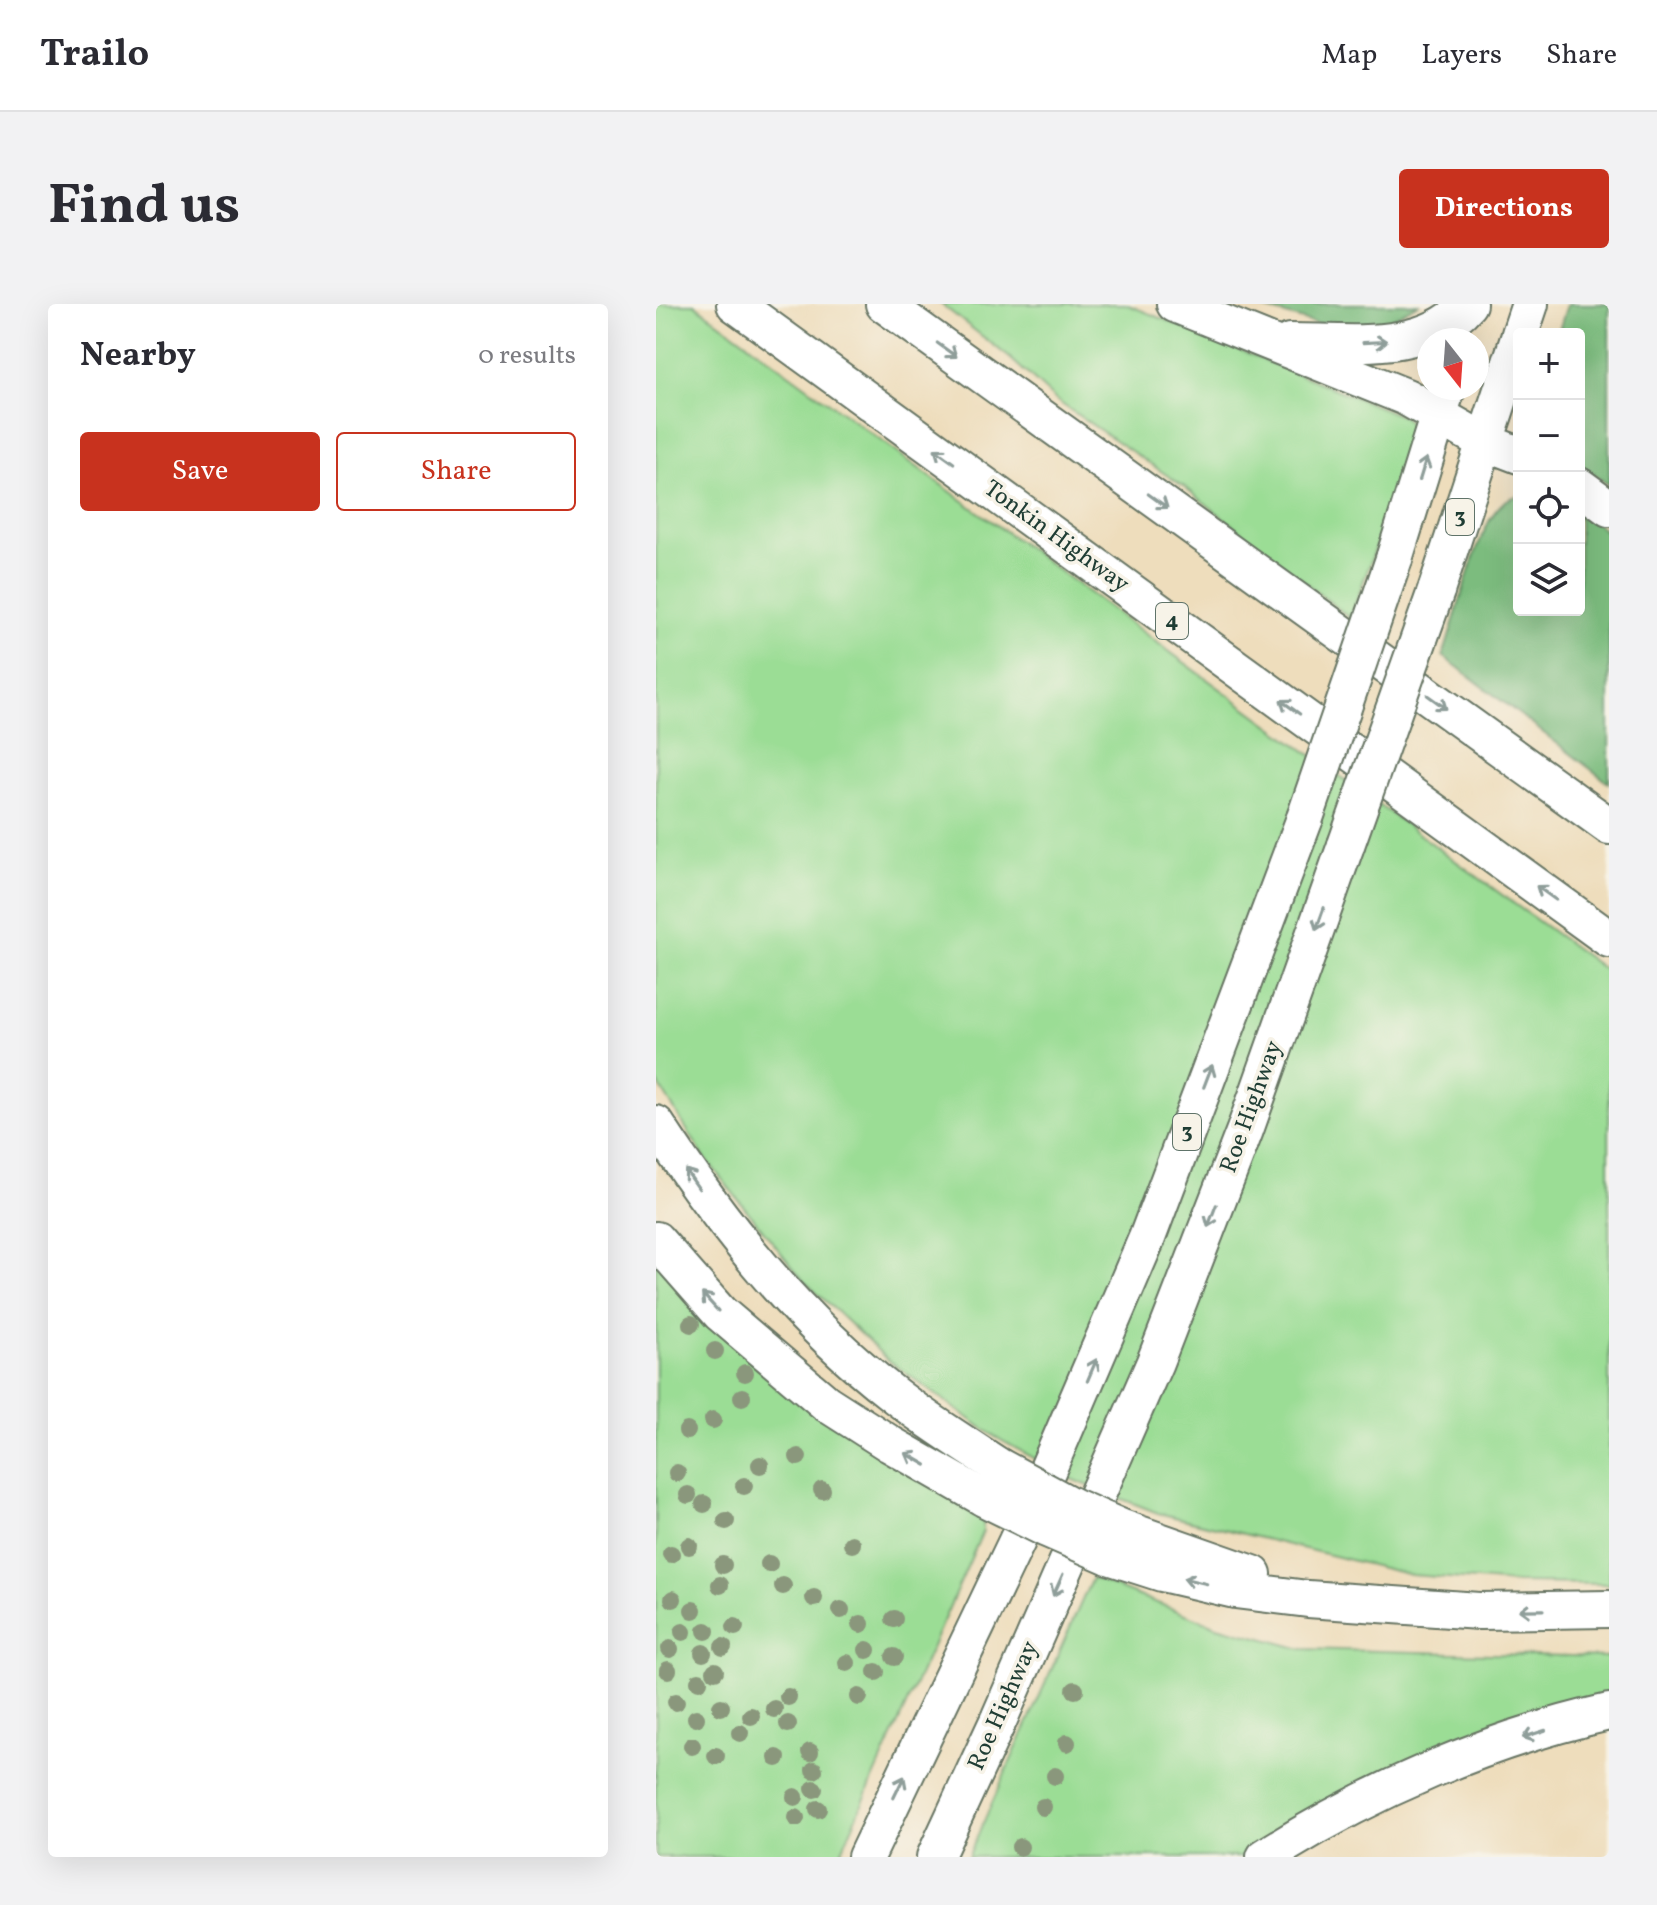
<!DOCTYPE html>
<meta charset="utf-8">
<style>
:root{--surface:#fff;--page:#f2f2f3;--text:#2b2b33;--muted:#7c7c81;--line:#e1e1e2;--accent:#c8321e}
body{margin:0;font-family:Vollkorn,serif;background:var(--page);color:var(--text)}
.controls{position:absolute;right:24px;top:24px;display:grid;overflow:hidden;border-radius:8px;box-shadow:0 8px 32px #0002}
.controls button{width:72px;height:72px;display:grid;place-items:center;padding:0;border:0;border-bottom:2px solid var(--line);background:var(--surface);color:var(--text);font:40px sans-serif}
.compass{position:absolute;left:761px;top:24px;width:72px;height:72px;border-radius:50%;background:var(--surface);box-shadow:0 8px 32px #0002;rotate:163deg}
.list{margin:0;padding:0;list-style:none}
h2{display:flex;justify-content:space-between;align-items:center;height:104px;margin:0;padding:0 32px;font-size:34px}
h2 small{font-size:26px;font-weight:400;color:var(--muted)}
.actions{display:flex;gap:16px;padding:24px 32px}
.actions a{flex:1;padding:18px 0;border:2px solid var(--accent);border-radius:8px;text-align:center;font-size:28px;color:var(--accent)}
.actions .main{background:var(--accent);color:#fff}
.icon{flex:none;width:44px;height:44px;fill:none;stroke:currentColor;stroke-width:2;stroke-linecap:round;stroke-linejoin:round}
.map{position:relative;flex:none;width:953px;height:1553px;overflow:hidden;border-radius:8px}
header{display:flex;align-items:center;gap:48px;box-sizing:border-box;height:112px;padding:0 40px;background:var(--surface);border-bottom:2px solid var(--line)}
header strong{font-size:38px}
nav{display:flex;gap:44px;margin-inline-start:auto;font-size:28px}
.intro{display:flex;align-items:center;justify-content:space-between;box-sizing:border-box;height:192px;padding:0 48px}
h1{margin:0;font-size:56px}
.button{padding:20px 36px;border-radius:8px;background:var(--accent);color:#fff;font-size:28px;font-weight:700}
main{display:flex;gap:48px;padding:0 48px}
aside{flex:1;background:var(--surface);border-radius:8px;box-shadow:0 8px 32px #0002}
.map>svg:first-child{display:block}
.green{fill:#9bdd95;stroke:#5d8d64;stroke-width:2}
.forest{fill:#7cbc7e;stroke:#4e7c59;stroke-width:2}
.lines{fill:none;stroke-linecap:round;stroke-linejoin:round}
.highway-casing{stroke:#677564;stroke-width:40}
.highway{stroke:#fff;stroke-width:36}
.highway-bridge-casing{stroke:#677564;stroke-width:40;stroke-linecap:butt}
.highway-bridge{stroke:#fff;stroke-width:36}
.tree{fill:#8a977c}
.oneway{stroke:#8f9e9a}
.labels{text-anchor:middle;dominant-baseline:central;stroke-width:7;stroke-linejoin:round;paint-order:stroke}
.shield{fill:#f7f3e8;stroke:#60746a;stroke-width:2}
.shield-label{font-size:22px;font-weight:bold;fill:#1f3d34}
.street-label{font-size:24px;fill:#1f3d34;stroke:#f7f3e8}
</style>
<header>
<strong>Trailo</strong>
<nav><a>Map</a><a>Layers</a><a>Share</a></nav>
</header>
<div class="intro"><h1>Find us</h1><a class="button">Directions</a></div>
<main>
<aside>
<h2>Nearby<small>0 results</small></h2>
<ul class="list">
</ul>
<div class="actions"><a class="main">Save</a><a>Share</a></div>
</aside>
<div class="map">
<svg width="953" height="1553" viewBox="0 0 953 1553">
<rect width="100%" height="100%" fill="#f7f3e8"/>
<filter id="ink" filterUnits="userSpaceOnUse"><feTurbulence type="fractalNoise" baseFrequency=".0125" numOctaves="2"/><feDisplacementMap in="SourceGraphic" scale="16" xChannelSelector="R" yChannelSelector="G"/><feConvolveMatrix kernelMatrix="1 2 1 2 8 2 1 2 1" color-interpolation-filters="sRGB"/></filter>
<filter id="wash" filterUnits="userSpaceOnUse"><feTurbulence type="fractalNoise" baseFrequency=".006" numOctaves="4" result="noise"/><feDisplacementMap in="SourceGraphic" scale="32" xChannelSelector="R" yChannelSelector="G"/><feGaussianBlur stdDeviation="1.8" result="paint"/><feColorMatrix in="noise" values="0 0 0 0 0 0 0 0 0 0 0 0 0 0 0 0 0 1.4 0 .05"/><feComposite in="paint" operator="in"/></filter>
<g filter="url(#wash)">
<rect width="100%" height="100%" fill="#eeddbc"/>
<g class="green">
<path d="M 0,0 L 38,0 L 953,669 L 953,1280 L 859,1279 L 755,1271 L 502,1209 L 418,1176 L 339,1133 L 232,1056 L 147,976 L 48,853 L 0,776 Z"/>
<path d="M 285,0 L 470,0 L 748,113 L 758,127 L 754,150 L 694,314 L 530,184 L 401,97 L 354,54 Z"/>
<path d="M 0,936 L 64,1009 L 328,1194 L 327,1227 L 183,1553 L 0,1553 Z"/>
<path d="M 436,1274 L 561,1322 L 646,1345 L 953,1353 L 953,1406 L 602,1553 L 312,1553 Z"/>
</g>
<g class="forest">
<path d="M 591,0 L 762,0 L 725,21 L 689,28 Z"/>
<path d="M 911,0 L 953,0 L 953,181 L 923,161 L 923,30 L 902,30 Z"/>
<path d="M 863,192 L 863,306 L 923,306 L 923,208 L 937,216 L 953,230 L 953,479 L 787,352 C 799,317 820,229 842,204 C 847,198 855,193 863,192 Z"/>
</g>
</g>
<g filter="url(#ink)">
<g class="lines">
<defs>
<g id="highway">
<path d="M 79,0 L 953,635"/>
<path d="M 228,0 L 953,522"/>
<path d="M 519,0 L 750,93 L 829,138 L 863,151"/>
<path d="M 864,30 L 874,0"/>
<path d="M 634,38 C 694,38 769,50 812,0"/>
<path d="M 923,182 L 953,204"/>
<path d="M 738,255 L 791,84"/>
<path d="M 780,287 L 863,34"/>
<path d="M 0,820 C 65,920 141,1016 237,1090 C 270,1116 307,1139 342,1162"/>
<path d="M 0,936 L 64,1009 L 170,1099 L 234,1140 L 328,1194"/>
<path d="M 466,1224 L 597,1270"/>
<path d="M 453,1252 L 506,1269 L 579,1286 L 652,1295 L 823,1307 L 953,1305"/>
<path d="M 210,1553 L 361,1237 L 491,934 L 649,514"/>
<path d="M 279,1553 L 343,1415 L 499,1058 L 589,826 L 690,541"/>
<path d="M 609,1553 C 713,1487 833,1435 953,1408"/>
</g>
</defs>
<use href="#highway" class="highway-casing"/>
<use href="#highway" class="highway"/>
<defs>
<g id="highway-bridge">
<path d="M 649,514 L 738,255"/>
<path d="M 690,541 L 780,287"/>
<path d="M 342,1162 L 418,1203 L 466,1224"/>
<path d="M 328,1194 L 391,1225 L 453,1252"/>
</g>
</defs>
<use href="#highway-bridge" class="highway-bridge-casing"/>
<use href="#highway-bridge" class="highway-bridge"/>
</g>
<g class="tree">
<circle cx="35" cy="1020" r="9"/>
<circle cx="59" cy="1047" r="9"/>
<circle cx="89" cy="1069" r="9"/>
<circle cx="86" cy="1093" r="9"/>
<circle cx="57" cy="1116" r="9"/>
<circle cx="31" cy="1127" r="9"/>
<circle cx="142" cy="1153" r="9"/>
<circle cx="104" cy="1161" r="9"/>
<circle cx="21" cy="1169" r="9"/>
<circle cx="88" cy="1182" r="9"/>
<circle cx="166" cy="1186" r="9"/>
<circle cx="32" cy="1191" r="9"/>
<circle cx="48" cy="1200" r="9"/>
<circle cx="70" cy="1217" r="9"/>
<circle cx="196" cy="1240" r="9"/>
<circle cx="33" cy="1242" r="9"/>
<circle cx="15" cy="1250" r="9"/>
<circle cx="113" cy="1260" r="9"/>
<circle cx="67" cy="1261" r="9"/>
<circle cx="64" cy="1281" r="9"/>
<circle cx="127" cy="1282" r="9"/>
<circle cx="158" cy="1294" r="9"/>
<circle cx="17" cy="1295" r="9"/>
<circle cx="37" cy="1306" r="9"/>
<circle cx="185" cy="1306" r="9"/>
<circle cx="238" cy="1315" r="9"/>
<circle cx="205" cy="1320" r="9"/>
<circle cx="79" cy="1323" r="9"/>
<circle cx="50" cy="1327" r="9"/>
<circle cx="27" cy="1328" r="9"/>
<circle cx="67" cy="1343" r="9"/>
<circle cx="14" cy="1345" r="9"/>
<circle cx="211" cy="1346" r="9"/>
<circle cx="47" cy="1349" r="9"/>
<circle cx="238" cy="1353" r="9"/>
<circle cx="191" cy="1359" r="9"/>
<circle cx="12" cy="1366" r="9"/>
<circle cx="59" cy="1367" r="9"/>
<circle cx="220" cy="1368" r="9"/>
<circle cx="43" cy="1377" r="9"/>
<circle cx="419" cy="1386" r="9"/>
<circle cx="132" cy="1393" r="9"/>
<circle cx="203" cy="1393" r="9"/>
<circle cx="20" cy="1398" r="9"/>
<circle cx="65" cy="1403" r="9"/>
<circle cx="118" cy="1405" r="9"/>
<circle cx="95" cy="1412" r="9"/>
<circle cx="40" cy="1414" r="9"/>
<circle cx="132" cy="1420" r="9"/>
<circle cx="84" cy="1429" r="9"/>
<circle cx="411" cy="1439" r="9"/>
<circle cx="36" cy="1442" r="9"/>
<circle cx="154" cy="1448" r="9"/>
<circle cx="60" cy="1452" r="9"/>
<circle cx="121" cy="1454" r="9"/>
<circle cx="158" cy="1466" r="9"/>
<circle cx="399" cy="1472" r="9"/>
<circle cx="158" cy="1485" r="9"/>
<circle cx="139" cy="1493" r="9"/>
<circle cx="387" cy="1503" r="9"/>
<circle cx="162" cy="1505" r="9"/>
<circle cx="140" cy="1514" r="9"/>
<circle cx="364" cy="1543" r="9"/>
</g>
<defs><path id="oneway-shaft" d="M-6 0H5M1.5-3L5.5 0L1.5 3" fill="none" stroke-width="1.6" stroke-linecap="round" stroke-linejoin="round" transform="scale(2)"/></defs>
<g class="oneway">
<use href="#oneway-shaft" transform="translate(719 38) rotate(-3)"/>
<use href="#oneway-shaft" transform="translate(291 46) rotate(36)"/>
<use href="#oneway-shaft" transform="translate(288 152) rotate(-144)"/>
<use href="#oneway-shaft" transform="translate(767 165) rotate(-73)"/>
<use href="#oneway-shaft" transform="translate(502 197) rotate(36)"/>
<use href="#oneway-shaft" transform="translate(781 398) rotate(36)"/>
<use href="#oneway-shaft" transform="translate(634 403) rotate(-144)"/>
<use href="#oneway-shaft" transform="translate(890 589) rotate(-144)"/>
<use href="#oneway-shaft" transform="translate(664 615) rotate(110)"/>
<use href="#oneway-shaft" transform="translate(552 772) rotate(-69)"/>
<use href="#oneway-shaft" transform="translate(36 875) rotate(-125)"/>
<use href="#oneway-shaft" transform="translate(556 912) rotate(111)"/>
<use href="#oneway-shaft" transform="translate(54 998) rotate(-132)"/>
<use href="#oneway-shaft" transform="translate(436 1066) rotate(-67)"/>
<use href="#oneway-shaft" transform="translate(260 1155) rotate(-150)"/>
<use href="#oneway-shaft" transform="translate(539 1277) rotate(-167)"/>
<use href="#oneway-shaft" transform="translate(402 1281) rotate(114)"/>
<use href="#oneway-shaft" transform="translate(875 1306) rotate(179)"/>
<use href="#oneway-shaft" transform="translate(878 1430) rotate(162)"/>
<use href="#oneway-shaft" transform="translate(243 1483) rotate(-64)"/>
</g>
</g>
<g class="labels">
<g class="shield">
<rect x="790" y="195" width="28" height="36" rx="6"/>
<rect x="500" y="299" width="32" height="36" rx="6"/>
<rect x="517" y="810" width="28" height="36" rx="6"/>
</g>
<g class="shield-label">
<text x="804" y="213">3</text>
<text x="516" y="317">4</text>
<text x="531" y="828">3</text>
</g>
<g class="street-label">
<text transform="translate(400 233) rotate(36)">Tonkin Highway</text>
<text transform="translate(596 803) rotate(-70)">Roe Highway</text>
<text transform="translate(348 1402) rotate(-66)">Roe Highway</text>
</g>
</g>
</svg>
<div class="controls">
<button>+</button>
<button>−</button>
<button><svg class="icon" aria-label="locate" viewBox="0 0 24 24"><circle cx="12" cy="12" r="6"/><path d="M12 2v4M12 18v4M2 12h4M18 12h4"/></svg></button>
<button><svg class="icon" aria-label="layers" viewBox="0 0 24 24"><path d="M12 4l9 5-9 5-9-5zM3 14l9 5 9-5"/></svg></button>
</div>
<svg class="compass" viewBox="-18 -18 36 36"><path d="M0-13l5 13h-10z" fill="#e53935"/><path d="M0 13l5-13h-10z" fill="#7c7c81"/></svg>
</div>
</main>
